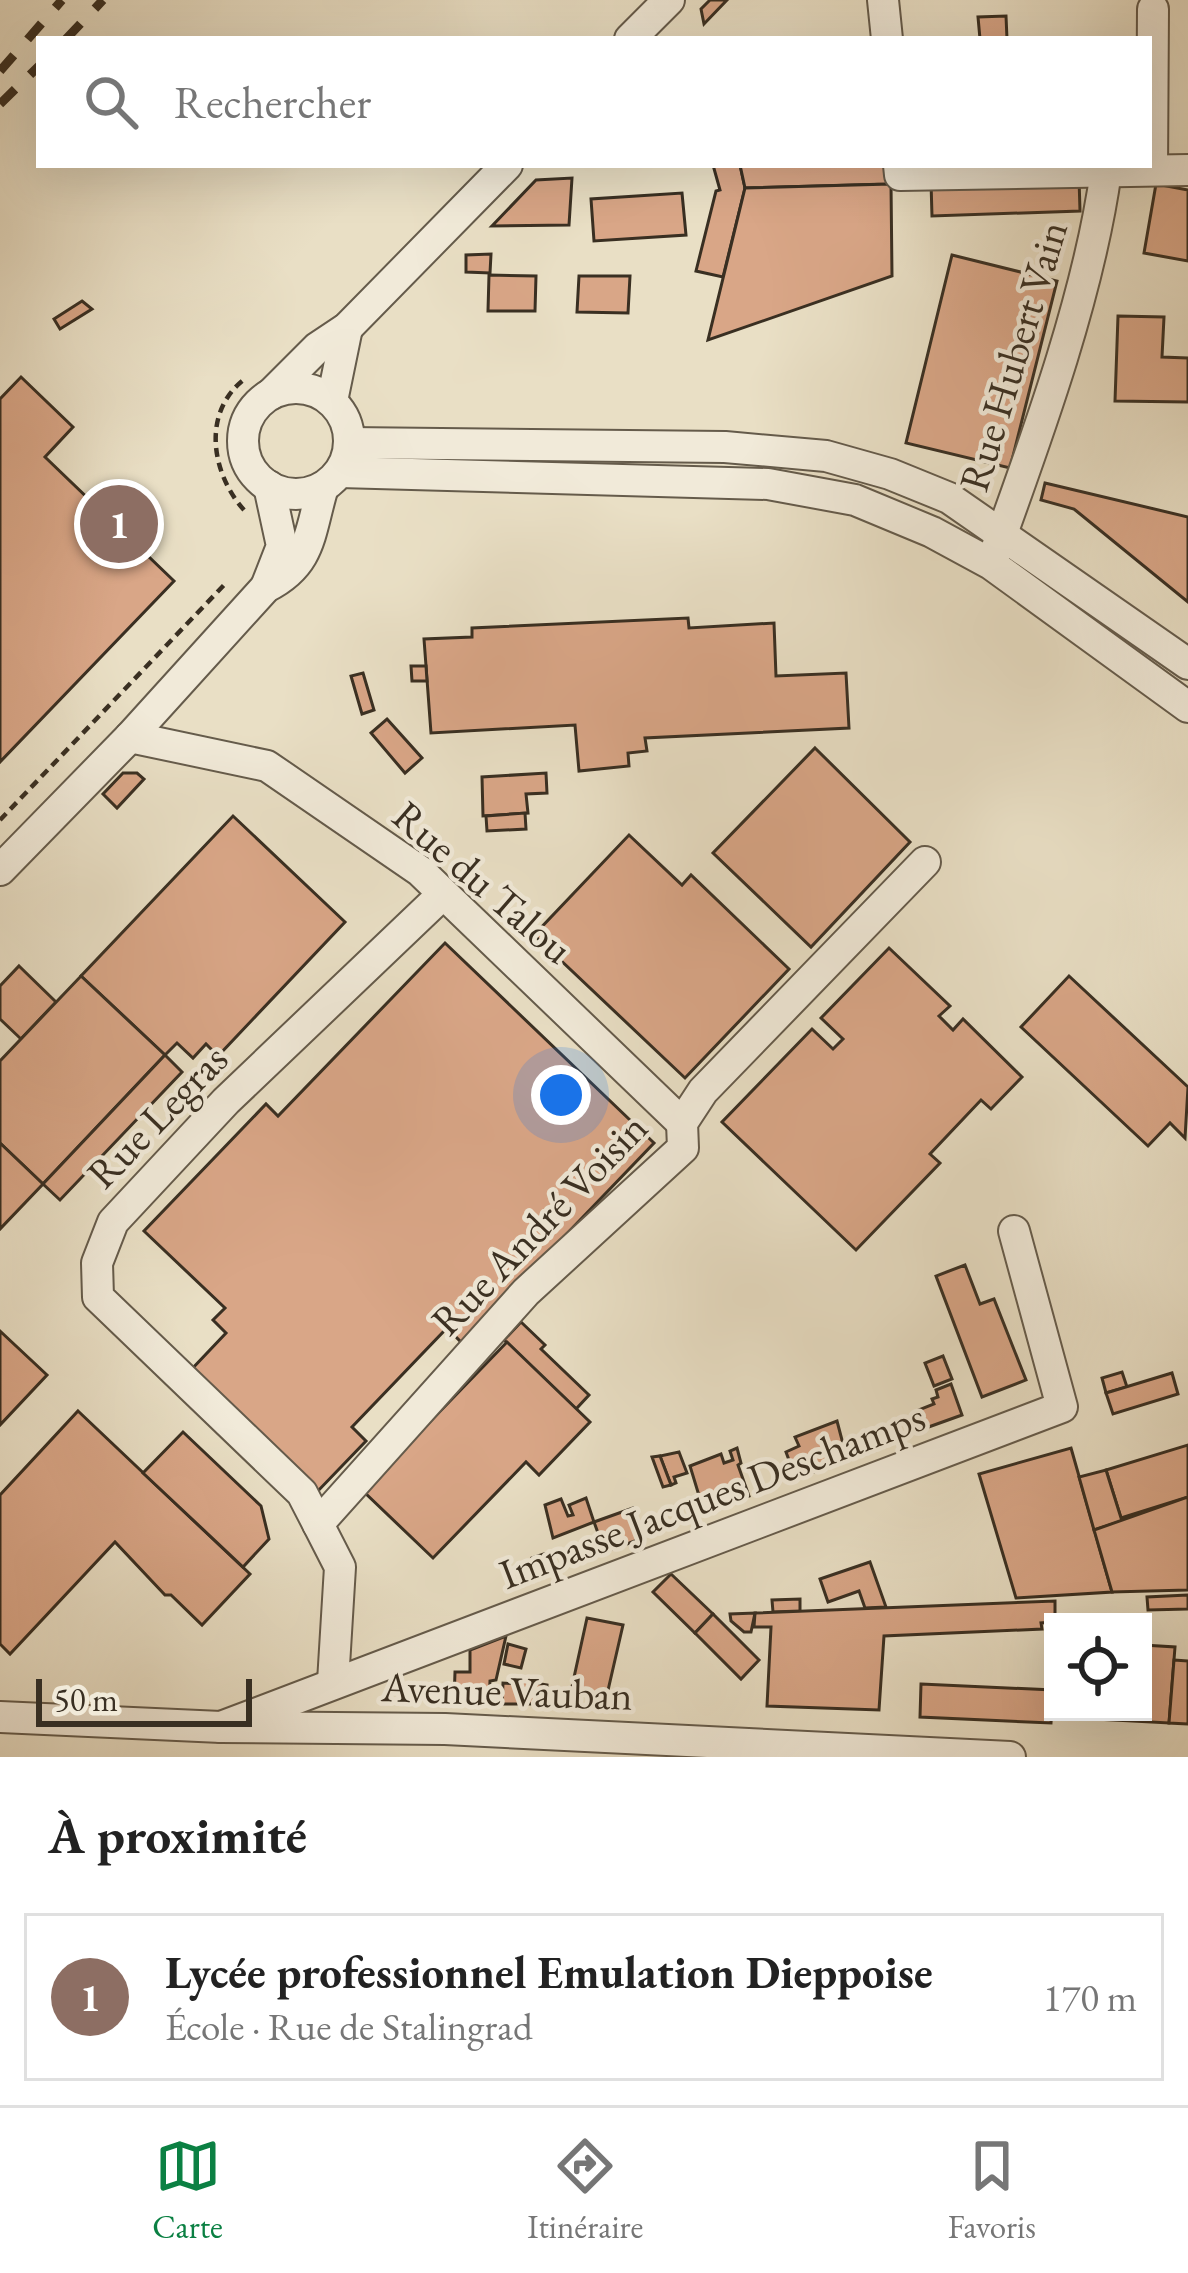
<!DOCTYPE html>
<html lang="fr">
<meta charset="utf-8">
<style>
:root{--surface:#fff;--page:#f6f6f6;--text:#222;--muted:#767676;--line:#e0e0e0;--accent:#0b8043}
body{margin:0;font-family:"EB Garamond",serif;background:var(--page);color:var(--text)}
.controls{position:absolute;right:36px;bottom:36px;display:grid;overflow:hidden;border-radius:0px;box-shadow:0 12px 48px #0002}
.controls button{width:108px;height:108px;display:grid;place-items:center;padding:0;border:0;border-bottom:3px solid var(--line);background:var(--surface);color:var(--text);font:60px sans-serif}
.scale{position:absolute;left:36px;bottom:30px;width:216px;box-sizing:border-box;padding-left:12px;border:6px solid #392f22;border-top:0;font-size:33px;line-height:42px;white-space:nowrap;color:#392f22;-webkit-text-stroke:9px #f1ead9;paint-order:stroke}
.you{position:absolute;left:561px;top:1095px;width:42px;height:42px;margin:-30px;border:9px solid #fff;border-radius:50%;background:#1a73e8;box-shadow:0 0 0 18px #1a73e833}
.badge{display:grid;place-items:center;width:78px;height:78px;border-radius:50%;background:var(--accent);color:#fff;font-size:39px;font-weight:700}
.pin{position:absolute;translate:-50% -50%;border:6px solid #fff;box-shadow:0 3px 12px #0006}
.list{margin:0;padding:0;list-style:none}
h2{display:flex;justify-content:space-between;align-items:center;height:156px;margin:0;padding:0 48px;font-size:51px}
h2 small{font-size:39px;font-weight:400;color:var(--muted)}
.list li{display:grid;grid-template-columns:78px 1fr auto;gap:36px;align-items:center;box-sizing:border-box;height:168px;margin:0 24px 24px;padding:0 24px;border:3px solid var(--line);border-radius:0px}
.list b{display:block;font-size:45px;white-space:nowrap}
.list p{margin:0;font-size:39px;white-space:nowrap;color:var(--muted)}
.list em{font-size:39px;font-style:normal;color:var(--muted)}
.icon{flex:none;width:66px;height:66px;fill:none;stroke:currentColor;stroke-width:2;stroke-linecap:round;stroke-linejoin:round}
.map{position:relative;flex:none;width:1188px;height:1757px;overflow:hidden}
.search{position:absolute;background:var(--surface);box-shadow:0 12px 48px #0002;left:36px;right:36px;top:36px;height:132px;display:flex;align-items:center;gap:30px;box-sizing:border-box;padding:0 42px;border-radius:0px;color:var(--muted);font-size:45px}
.sheet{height:348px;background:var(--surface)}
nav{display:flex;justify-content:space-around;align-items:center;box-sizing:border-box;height:168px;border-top:3px solid var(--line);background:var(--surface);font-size:33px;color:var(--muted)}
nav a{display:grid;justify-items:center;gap:6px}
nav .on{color:var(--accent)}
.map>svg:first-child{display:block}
.building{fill:#d9a687;stroke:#392f22;stroke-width:3}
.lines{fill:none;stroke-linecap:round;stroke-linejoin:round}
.minor-casing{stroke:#655b4b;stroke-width:34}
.path{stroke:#392f22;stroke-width:4.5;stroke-dasharray:9 6;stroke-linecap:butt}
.minor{stroke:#f1ead9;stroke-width:30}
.rail{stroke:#392f22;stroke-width:9;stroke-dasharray:21 21;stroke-linecap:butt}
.labels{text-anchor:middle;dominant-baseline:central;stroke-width:9;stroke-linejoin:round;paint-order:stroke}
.street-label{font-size:42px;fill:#392f22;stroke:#f1ead9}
</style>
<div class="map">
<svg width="1188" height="1757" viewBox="0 0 1188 1757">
<rect width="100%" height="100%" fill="#e9dfc5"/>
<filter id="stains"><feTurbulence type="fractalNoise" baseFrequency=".00167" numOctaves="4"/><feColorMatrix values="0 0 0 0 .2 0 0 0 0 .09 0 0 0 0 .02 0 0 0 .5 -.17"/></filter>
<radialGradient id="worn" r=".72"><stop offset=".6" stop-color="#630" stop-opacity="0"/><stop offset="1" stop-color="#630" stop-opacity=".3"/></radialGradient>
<g class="building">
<path d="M 710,0 L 727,0 L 704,24 L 701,9 Z"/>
<path d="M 1006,16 L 1007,39 L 980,39 L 978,17 Z"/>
<path d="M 713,165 L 740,165 L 745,188 L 723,277 L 696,271 L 716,191 L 720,190 Z"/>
<path d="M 740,165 L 885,165 L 887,184 L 745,188 Z"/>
<path d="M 572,178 L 569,225 L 492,226 L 536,180 Z"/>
<path d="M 1079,178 L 1080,211 L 932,216 L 931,182 Z"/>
<path d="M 891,184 L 892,276 L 708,340 L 745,188 Z"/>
<path d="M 1156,184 L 1188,190 L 1188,261 L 1144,253 Z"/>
<path d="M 682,193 L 686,235 L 594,241 L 591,199 Z"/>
<path d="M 491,254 L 490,273 L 466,272 L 466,255 Z"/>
<path d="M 952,255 L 1057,281 L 1010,468 L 906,443 Z"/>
<path d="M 489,275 L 536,276 L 535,311 L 488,311 Z"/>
<path d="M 579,276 L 630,276 L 628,313 L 577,312 Z"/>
<path d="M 82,301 L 92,309 L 60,329 L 54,319 Z"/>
<path d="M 1118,316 L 1164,317 L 1162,357 L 1188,358 L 1188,402 L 1115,401 Z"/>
<path d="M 21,377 L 73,427 L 45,457 L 174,581 L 0,762 L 0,399 Z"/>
<path d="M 1045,483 L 1188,517 L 1188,602 L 1074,509 L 1041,500 Z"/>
<path d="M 688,618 L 689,628 L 774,623 L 776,676 L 846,673 L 849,728 L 645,738 L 647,751 L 628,753 L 629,766 L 579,771 L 575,725 L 431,733 L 424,639 L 472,637 L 472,628 Z"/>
<path d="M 411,666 L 426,666 L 427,681 L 412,681 Z"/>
<path d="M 363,673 L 374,710 L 362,714 L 351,676 Z"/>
<path d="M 387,719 L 422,758 L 405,773 L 371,733 Z"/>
<path d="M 815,748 L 910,842 L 811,947 L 713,853 Z"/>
<path d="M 123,773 L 137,773 L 144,779 L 117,808 L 103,794 Z"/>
<path d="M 546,773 L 547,793 L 526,794 L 528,813 L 483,816 L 482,777 Z"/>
<path d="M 525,813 L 526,829 L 487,831 L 486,816 Z"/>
<path d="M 233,816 L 345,922 L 218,1056 L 206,1044 L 193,1058 L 177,1043 L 165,1055 L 81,976 Z"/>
<path d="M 629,835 L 682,885 L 691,875 L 789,969 L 685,1078 L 534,935 Z"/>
<path d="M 445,943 L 654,1143 L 462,1343 L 447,1328 L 352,1427 L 366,1441 L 316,1493 L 190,1371 L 226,1333 L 213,1320 L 225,1308 L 144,1231 L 266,1104 L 278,1116 Z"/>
<path d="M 889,948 L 950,1006 L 939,1016 L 953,1030 L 963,1019 L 1022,1077 L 991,1109 L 981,1100 L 930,1154 L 940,1163 L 856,1250 L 722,1122 L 812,1029 L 833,1049 L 843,1039 L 821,1018 Z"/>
<path d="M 19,966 L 56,1002 L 21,1039 L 0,1019 L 0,986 Z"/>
<path d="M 81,976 L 165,1055 L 43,1184 L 0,1143 L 0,1061 Z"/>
<path d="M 1069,976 L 1188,1087 L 1185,1138 L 1170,1123 L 1148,1146 L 1021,1027 Z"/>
<path d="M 165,1055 L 182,1072 L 60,1200 L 43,1184 Z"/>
<path d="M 0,1143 L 43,1184 L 0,1229 Z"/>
<path d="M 965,1265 L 980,1304 L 994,1299 L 1026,1380 L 982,1397 L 936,1276 Z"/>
<path d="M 521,1322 L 545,1345 L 541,1349 L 589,1395 L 576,1409 L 504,1340 Z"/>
<path d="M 0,1331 L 47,1375 L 0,1425 Z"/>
<path d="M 507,1342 L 590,1422 L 539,1475 L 526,1462 L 433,1558 L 363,1491 Z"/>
<path d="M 943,1356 L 952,1379 L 934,1386 L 925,1363 Z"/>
<path d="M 1122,1372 L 1127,1387 L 1106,1393 L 1102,1378 Z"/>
<path d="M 1172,1373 L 1178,1394 L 1113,1414 L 1106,1393 Z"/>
<path d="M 951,1384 L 962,1415 L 923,1429 L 916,1411 L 934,1404 L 932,1399 L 938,1397 L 936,1390 Z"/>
<path d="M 78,1411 L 250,1574 L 202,1625 L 171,1595 L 165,1595 L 115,1542 L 10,1654 L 0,1644 L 0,1495 Z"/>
<path d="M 837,1421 L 847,1459 L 796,1479 L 786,1452 L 799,1446 L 795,1437 Z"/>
<path d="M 183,1432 L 261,1506 L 269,1539 L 243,1567 L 143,1473 Z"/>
<path d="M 1188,1445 L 1188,1497 L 1121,1518 L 1106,1470 Z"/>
<path d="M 737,1448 L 741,1463 L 738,1465 L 749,1496 L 704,1512 L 690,1466 L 721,1454 L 724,1463 L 733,1460 L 730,1451 Z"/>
<path d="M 1071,1448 L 1112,1592 L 1016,1598 L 979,1474 Z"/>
<path d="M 679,1452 L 687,1473 L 674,1477 L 676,1483 L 671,1485 L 660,1456 Z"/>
<path d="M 660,1456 L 671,1485 L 663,1487 L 652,1457 Z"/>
<path d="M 1106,1470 L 1122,1521 L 1094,1530 L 1079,1477 Z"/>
<path d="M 1188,1497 L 1188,1590 L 1112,1592 L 1094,1530 Z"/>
<path d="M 586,1498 L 594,1522 L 553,1538 L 545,1505 L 561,1499 L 568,1516 L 573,1515 L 569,1505 Z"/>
<path d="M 633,1508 L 643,1538 L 605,1552 L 594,1522 Z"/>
<path d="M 544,1554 L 551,1574 L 539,1578 L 532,1558 Z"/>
<path d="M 870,1562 L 886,1607 L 865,1608 L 859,1591 L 828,1602 L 820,1579 Z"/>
<path d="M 671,1574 L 713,1614 L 695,1633 L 653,1592 Z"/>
<path d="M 1188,1595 L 1188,1609 L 1148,1610 L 1147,1597 Z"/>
<path d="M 800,1599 L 800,1611 L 773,1612 L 772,1600 Z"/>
<path d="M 1055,1601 L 1055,1622 L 1041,1623 L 1042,1629 L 884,1636 L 879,1710 L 767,1706 L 771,1627 L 754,1627 L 755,1613 Z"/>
<path d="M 755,1613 L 751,1632 L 744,1632 L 731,1621 L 730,1614 Z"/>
<path d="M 713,1614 L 759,1660 L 741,1679 L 695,1633 Z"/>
<path d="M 587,1618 L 623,1625 L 606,1699 L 571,1691 Z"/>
<path d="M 506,1636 L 496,1680 L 490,1681 L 489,1704 L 454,1702 L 455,1672 L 470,1672 L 470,1650 Z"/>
<path d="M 508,1644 L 526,1649 L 521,1668 L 504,1664 Z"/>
<path d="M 1143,1645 L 1175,1647 L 1169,1723 L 1058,1717 L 1058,1712 L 1143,1712 Z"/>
<path d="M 1174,1660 L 1188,1661 L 1188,1724 L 1169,1723 Z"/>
<path d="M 518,1680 L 547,1685 L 546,1704 L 502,1704 L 503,1683 L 517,1684 Z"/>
<path d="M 921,1684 L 1053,1690 L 1051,1723 L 920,1717 Z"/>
</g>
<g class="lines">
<defs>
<g id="minor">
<path d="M 883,0 L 887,39"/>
<path d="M 630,39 L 669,0"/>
<path d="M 899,165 L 900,175 L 1188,170"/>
<path d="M 1152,170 L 1153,9"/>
<circle cx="296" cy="441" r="53"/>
<path d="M 271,394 L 317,348 L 347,328 L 507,165"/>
<path d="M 332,401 L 347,328"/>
<path d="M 349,443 L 725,447 L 826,456 L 890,474 L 949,498 L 1188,664"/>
<path d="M 340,472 L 768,484 L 855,500 L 932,532 L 991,564 L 1188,707"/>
<path d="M 995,553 C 1038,434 1089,295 1106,171"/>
<path d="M 266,587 L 282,546 L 269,486"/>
<path d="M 130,737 L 267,766 L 420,871 L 682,1123"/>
<path d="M 0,870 L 130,737 L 266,587 C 312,564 309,533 323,487"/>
<path d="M 318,1524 L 302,1493 L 98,1297 L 97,1263 L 113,1222 L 226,1101 L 443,894"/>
<path d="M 333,1682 L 340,1567 L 318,1524 L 526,1292 L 683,1148 L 682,1123 L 703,1091 L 925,862"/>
<path d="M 0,1717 L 221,1727 L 445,1729 L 1010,1757"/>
<path d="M 221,1727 L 1062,1407 L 1014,1231"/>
</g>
</defs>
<use href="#minor" class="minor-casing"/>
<g class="path">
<path d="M 244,510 C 211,473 201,411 246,378"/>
<path d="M 0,820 L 224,585"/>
</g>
<use href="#minor" class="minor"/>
<g class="rail">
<path d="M 66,39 L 103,0"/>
<path d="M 0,71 L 62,0"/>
<path d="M 0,104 L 39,66"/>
</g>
</g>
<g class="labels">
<g class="street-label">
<text transform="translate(1013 356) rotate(-73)">Rue Hubert Vain</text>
<text transform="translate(483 882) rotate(41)">Rue du Talou</text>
<text transform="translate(157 1116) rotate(-46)">Rue Legras</text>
<text transform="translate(539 1224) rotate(-46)">Rue André Voisin</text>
<text transform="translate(712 1495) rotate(-21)">Impasse Jacques Deschamps</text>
<text transform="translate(507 1691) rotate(2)">Avenue Vauban</text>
</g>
</g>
<rect width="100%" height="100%" filter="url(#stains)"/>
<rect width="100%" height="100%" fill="url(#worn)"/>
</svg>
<div class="controls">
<button><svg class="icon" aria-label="locate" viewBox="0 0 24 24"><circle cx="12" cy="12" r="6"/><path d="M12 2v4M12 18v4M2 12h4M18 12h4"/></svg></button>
</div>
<div class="scale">50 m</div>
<div class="you"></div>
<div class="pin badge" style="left:119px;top:524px;background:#8d6e63">1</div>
<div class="search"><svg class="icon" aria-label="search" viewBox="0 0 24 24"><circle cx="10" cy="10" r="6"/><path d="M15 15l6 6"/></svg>Rechercher</div>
</div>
<section class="sheet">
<h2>À proximité<small></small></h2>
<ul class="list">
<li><span class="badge" style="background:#8d6e63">1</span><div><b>Lycée professionnel Emulation Dieppoise</b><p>École · Rue de Stalingrad</p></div><em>170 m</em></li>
</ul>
</section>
<nav>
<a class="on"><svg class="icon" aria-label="map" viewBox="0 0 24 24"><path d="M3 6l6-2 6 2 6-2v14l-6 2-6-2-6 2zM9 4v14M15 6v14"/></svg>Carte</a>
<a><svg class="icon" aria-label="directions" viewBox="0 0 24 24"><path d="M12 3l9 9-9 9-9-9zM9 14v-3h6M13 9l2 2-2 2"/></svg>Itinéraire</a>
<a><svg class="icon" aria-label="saved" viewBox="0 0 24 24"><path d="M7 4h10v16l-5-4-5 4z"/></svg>Favoris</a>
</nav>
